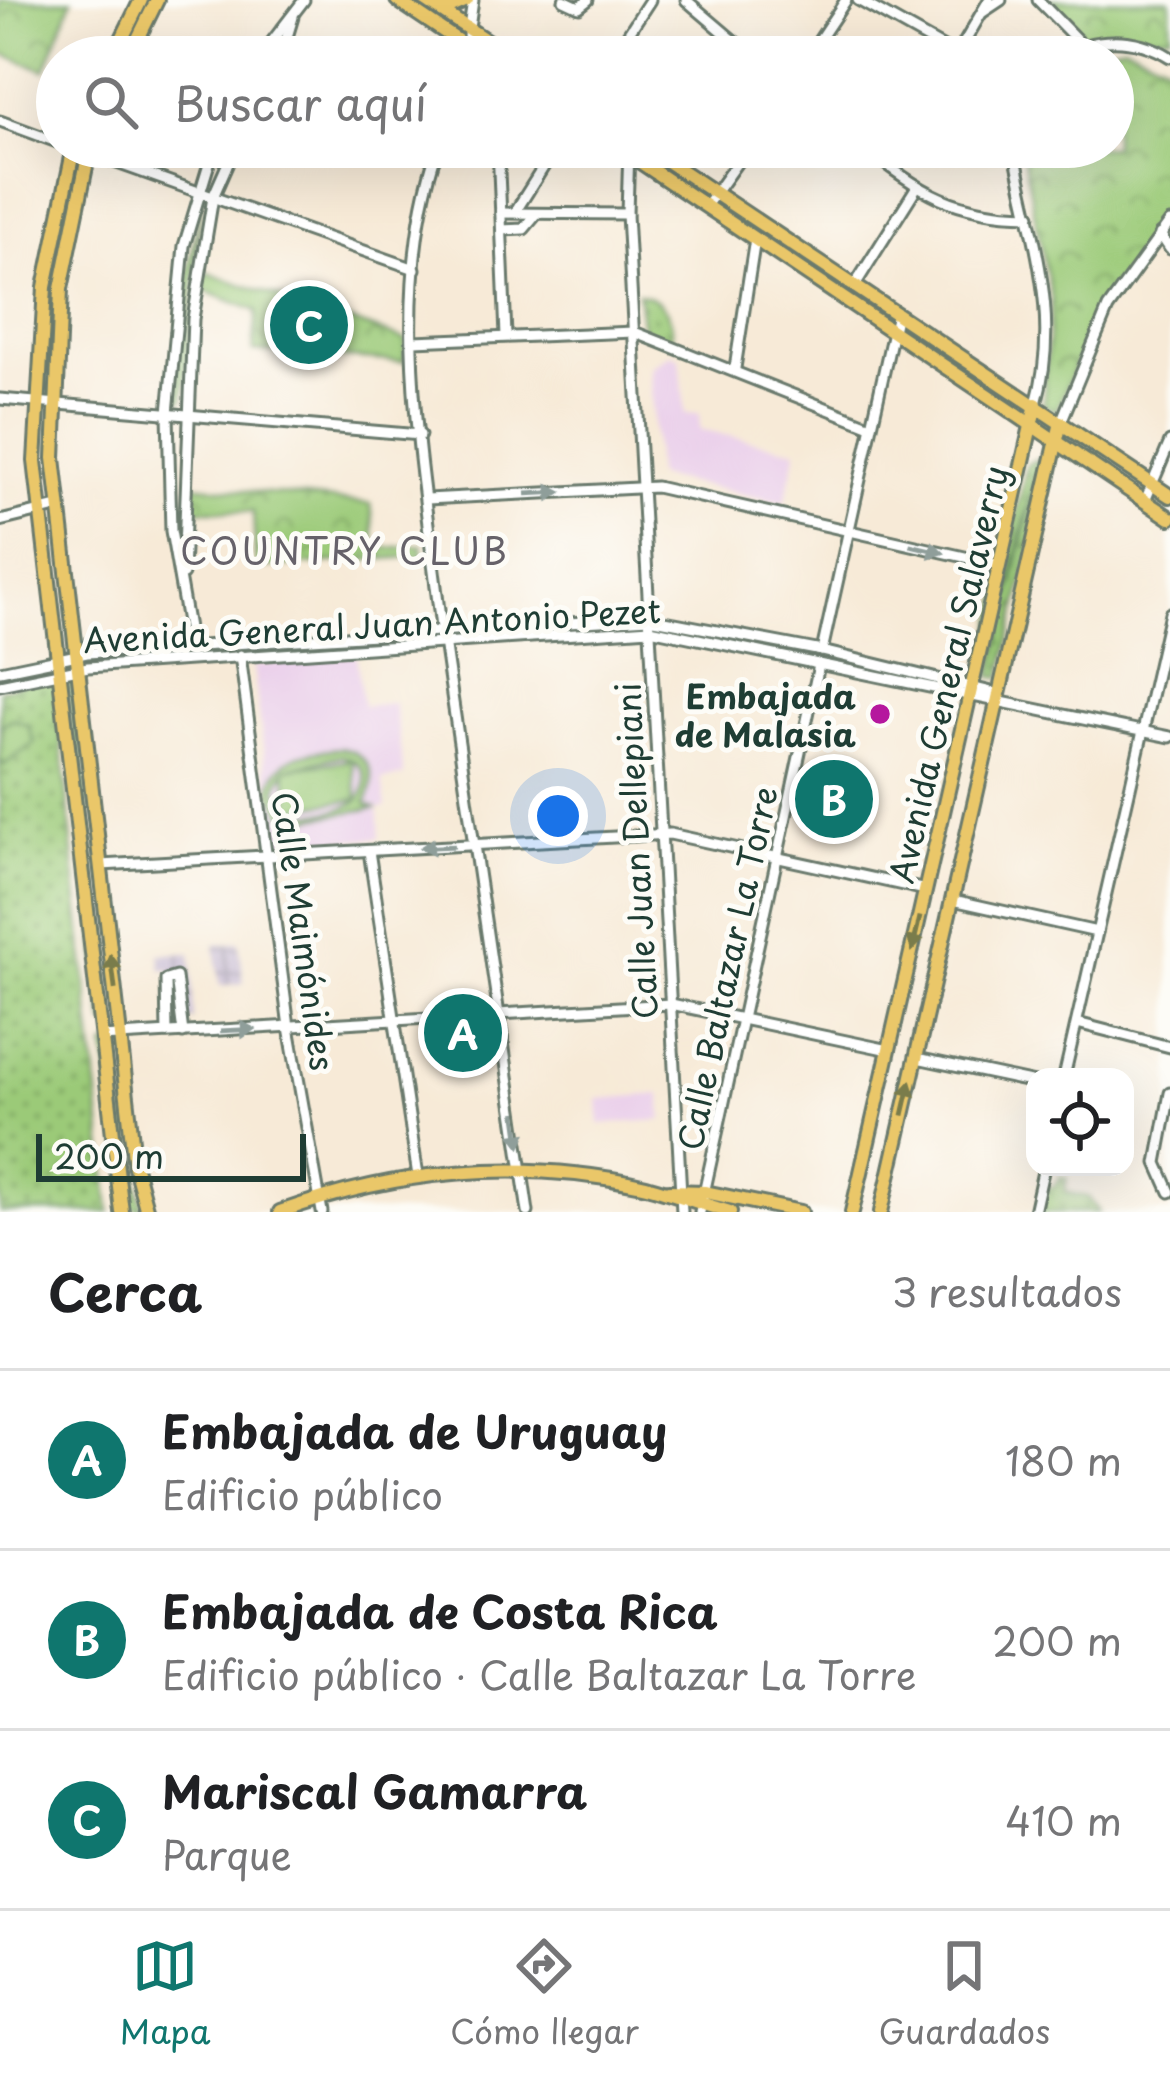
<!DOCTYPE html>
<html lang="es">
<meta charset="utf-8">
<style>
:root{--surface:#fff;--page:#f6f6f6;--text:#202124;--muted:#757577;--line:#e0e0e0;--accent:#0f766e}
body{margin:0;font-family:"Playpen Sans",sans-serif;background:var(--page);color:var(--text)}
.controls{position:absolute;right:36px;bottom:36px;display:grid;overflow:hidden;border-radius:24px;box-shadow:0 12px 48px #0002}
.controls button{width:108px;height:108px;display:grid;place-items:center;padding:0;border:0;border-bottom:3px solid var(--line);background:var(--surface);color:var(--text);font:60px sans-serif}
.scale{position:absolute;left:36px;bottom:30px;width:270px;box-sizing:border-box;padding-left:12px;border:6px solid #1f3d34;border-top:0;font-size:33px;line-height:42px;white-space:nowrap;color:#1f3d34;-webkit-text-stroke:9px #fdfcf7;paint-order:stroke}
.you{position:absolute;left:558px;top:816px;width:42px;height:42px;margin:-30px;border:9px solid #fff;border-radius:50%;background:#1a73e8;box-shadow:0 0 0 18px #1a73e833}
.badge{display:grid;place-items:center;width:78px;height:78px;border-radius:50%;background:var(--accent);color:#fff;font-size:39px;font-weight:700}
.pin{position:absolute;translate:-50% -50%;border:6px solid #fff;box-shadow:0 3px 12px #0006}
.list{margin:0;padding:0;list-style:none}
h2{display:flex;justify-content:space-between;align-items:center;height:156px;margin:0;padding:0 48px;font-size:51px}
h2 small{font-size:39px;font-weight:400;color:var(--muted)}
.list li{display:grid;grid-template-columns:78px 1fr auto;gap:36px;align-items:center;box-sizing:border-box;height:180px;padding:0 48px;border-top:3px solid var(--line)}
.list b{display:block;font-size:45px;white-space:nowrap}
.list p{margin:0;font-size:39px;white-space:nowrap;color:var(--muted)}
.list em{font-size:39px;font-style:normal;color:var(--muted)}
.icon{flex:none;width:66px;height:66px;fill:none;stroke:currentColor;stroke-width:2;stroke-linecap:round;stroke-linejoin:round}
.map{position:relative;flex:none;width:1170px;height:1212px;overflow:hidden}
.search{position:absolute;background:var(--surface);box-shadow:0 12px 48px #0002;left:36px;right:36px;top:36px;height:132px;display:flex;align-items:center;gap:30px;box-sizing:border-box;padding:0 42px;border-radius:66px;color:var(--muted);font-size:45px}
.sheet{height:696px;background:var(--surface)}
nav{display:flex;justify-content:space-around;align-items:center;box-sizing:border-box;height:168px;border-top:3px solid var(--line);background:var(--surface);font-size:33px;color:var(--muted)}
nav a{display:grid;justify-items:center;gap:6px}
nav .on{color:var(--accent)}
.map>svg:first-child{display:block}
.built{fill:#ebd1eb}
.industrial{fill:url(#industrial-grid)}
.grass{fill:url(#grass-dots);stroke:#5d8456;stroke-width:3}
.park{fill:url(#park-crowns);stroke:#5d8456;stroke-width:3}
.pitch{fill:#9bca78;stroke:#5d8456;stroke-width:3;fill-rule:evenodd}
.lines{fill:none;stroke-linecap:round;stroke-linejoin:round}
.minor-casing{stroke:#6b7a6d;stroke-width:15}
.major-casing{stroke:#6b7a6d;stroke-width:18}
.minor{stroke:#fff;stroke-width:9}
.major{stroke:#eac769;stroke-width:12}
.oneway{fill:#8f9e9a}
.oneway2{fill:#7a7b4c}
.poi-dot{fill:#b5179e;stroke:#fdfcf7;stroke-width:4.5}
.labels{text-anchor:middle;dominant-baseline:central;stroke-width:10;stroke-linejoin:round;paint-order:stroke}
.street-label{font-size:33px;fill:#1f3d34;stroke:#fdfcf7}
.poi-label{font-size:33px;font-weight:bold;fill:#1f3d34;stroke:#fdfcf7;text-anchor:end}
.neighbourhood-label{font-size:36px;letter-spacing:3px;fill:#66626a;stroke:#fdfcf7}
</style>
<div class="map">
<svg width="1170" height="1212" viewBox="0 0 1170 1212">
<defs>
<pattern id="industrial-grid" width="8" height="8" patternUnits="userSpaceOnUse" patternTransform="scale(3)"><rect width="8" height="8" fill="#cbbfd5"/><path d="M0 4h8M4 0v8" fill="none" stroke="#a49cae"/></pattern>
<pattern id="grass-dots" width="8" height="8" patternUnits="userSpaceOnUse" patternTransform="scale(3)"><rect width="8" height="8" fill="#9bca78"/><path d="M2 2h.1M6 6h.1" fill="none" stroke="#7ea563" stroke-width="1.8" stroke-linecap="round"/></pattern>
<pattern id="park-crowns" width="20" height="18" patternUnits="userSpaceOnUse" patternTransform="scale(3)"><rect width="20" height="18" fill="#9bca78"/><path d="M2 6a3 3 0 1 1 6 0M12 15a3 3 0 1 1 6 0" fill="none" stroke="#7ea563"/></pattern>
</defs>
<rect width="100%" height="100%" fill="#fdfcf7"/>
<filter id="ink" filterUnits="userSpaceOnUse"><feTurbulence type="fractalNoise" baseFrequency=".00833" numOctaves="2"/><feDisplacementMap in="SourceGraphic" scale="24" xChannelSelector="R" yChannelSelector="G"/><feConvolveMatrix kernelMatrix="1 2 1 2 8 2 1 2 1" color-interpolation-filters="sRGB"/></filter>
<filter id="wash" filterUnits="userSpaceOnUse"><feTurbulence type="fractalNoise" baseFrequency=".004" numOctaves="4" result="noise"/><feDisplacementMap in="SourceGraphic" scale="48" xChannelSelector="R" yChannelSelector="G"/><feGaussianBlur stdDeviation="2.7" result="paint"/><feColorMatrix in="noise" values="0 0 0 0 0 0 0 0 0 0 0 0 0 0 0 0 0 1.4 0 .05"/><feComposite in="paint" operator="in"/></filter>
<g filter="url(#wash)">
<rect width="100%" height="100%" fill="#f7ead7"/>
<g class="built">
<path d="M 670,354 L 680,358 L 685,414 L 699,413 L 700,430 L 797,450 L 785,503 L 656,476 L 650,368 Z"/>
<path d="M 356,654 L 363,706 L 394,703 L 404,776 L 382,780 L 386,807 L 378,809 L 380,838 L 281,844 L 275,839 L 253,666 Z"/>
<path d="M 661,1094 L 663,1120 L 600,1124 L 598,1099 Z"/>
</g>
<g class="industrial">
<path d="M 239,942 L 244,983 L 220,986 L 215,945 Z"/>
<path d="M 191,953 L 194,1020 L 173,1021 L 171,970 L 161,969 L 160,954 Z"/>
</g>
<g class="grass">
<path d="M 716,202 L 886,314 L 886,317 L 713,205 Z"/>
<path d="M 201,206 L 183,399 L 177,404 L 180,314 Z"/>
<path d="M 638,293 C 663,298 675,316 672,342 L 643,330 Z"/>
<path d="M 1039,458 L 988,675 L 983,675 L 1027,464 Z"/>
<path d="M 1041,459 L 1050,465 L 1001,678 L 992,677 Z"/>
<path d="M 47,676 L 55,679 L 110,1212 L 0,1212 L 0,690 Z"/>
<path d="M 74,679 L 112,1023 L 110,1026 L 104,1023 L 68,685 Z"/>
<path d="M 110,1044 L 142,1206 L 137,1209 L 130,1204 L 105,1048 Z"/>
<path d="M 1060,1176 L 1067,1178 L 1065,1192 L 1088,1197 L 1099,1212 L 1039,1212 L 1044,1189 L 1055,1186 Z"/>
</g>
<g class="park">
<path d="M 0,0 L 72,0 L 45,70 L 0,53 Z"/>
<path d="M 1051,0 L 1170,0 L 1170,34 C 1141,39 1112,34 1082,35 Z"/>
<path d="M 1124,45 L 1170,65 L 1170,212 L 1096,316 L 1056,411 L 1043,404 L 1052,300 L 1021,147 L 1113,147 L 1113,57 L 1068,57 Z"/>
<path d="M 205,272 L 406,340 L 404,362 L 253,351 L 257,311 L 202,290 Z"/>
<path d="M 192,485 L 371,504 L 376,549 L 422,545 L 423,556 L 256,568 L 253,512 L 191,509 Z"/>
</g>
<g class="pitch">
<path d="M 12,719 L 28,725 L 35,743 L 4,765 L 0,760 L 2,725 Z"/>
<path d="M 342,748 C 371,755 379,778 366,803 L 375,808 L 287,822 L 270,792 C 275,753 309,752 342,748 ZM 340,756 C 365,760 372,783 358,801 C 332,816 287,823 277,789 L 285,770 L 291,809 L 358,799 L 352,760 L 285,769 Z"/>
</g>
</g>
<g filter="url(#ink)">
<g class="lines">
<defs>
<g id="minor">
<path d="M 564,0 L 579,7 L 588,0"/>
<path d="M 686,0 L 753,57"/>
<path d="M 858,0 L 960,57"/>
<path d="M 1038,0 L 1082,45"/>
<path d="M 983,12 L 1001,0"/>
<path d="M 468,35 L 473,0"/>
<path d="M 957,55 L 989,0"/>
<path d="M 260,57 L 304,0"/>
<path d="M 281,57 L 293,17"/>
<path d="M 613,57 L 650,0"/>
<path d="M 808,57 L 846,0"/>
<path d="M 1057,57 C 1093,36 1134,35 1170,57"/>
<path d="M 0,121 L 57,142"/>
<path d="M 407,147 L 434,160"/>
<path d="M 438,147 C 386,298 424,474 441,628"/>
<path d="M 498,147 L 506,336"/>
<path d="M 629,147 L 627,214 L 682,1212"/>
<path d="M 864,147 C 922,193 954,214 1030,215"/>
<path d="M 1014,147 C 1030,235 1062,313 1036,404"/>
<path d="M 83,151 L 415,269"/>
<path d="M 706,206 L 748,147"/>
<path d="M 517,209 L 556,147"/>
<path d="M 501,213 L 627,214"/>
<path d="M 502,230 L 524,229 L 535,216"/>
<path d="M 1160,234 L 1170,249"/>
<path d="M 855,285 L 916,188"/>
<path d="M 414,341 L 634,332 L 871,426"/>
<path d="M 735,368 L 755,239"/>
<path d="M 0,399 L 420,435"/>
<path d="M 1061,422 L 1108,308 L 1170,222"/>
<path d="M 427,499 L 656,487 L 1000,565"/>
<path d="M 1145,501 L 1170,442"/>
<path d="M 0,521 L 57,507"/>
<path d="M 183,574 L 193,319 L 213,197 L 235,147"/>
<path d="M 444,641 L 528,1212"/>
<path d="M 191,645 L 171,531 L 168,413 L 184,246 L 214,147"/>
<path d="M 822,651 L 897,313"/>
<path d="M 240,655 L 289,1027 L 322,1212"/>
<path d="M 0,671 L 87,653 L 649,618 L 822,651 L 1000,694"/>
<path d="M 0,685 L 88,667 L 650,629 L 1170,737"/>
<path d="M 369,851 L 418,1176"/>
<path d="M 101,865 L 670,834 L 926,890"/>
<path d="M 953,900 L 1097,932"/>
<path d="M 1077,1023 L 1170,1047"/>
<path d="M 167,1033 L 166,980 L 176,977 L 183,1033"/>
<path d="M 101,1037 L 671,1004 L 889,1050"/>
<path d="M 917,1058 L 1035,1083"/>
<path d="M 1064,1077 L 1170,613"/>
<path d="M 1170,1093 L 1157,1163 L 1170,1192"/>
<path d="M 700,1212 L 819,665"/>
<path d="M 1034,1212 L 1044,1167"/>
</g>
<g id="major">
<path d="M 397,0 L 482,57"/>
<path d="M 425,0 L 511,57"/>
<path d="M 442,11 L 467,0"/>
<path d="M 113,57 L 141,0"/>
<path d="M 129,57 L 157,0"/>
<path d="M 74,147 L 45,287 L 35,461 L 122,1212"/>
<path d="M 90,147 L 61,289 L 54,458 L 135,1167 L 147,1212"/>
<path d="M 618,147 L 1170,518"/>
<path d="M 646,147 L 1170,496"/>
<path d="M 669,1191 L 705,1192 L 801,1212"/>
<path d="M 280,1212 C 396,1170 521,1158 642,1185 C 672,1192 700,1204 730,1212"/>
<path d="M 852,1212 L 1036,404"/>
<path d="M 881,1212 L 1061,422"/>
</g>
</defs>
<use href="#minor" class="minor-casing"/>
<use href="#major" class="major-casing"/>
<use href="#minor" class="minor"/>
<use href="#major" class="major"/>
</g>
<defs><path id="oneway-solid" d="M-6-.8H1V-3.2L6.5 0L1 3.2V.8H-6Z" transform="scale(3)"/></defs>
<g class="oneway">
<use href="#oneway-solid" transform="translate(544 493) rotate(-3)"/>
<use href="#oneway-solid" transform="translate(927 549) rotate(13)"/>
<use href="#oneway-solid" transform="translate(437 847) rotate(177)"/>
<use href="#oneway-solid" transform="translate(238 1030) rotate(-3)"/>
<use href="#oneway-solid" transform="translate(518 1130) rotate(82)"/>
</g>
<g class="oneway2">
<use href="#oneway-solid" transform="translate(916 934) rotate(103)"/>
<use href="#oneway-solid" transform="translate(113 972) rotate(-97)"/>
<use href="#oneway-solid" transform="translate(907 1098) rotate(-77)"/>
</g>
</g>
<circle class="poi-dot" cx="880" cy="714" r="12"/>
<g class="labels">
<g class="street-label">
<text transform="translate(372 624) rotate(-3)">Avenida General Juan Antonio Pezet</text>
<text transform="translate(947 674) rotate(-77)">Avenida General Salaverry</text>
<text transform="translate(635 851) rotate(-93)">Calle Juan Dellepiani</text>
<text transform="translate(305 931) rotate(82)">Calle Maimónides</text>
<text transform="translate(726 968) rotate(-78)">Calle Baltazar La Torre</text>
</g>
<g class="poi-label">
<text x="856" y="695">Embajada<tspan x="856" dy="38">de Malasia</tspan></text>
</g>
<g class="neighbourhood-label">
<text x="345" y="550">COUNTRY CLUB</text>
</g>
</g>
</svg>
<div class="controls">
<button><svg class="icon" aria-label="locate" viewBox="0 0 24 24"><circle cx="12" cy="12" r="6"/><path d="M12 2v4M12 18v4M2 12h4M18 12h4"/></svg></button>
</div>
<div class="scale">200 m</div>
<div class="you"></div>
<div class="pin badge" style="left:463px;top:1033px">A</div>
<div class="pin badge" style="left:834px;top:799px">B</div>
<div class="pin badge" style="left:309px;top:325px">C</div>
<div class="search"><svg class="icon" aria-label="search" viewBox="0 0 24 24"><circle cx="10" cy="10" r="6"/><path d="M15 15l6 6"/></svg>Buscar aquí</div>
</div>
<section class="sheet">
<h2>Cerca<small>3 resultados</small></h2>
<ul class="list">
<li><span class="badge">A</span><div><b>Embajada de Uruguay</b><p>Edificio público</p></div><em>180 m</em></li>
<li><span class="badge">B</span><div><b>Embajada de Costa Rica</b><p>Edificio público · Calle Baltazar La Torre</p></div><em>200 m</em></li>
<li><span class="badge">C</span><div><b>Mariscal Gamarra</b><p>Parque</p></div><em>410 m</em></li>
</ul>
</section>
<nav>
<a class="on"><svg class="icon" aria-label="map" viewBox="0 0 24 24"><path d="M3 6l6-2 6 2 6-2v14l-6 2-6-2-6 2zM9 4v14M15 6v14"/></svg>Mapa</a>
<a><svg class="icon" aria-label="directions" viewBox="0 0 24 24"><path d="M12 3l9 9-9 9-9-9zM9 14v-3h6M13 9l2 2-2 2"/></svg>Cómo llegar</a>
<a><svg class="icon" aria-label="saved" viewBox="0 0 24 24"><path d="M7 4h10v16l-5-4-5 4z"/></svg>Guardados</a>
</nav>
